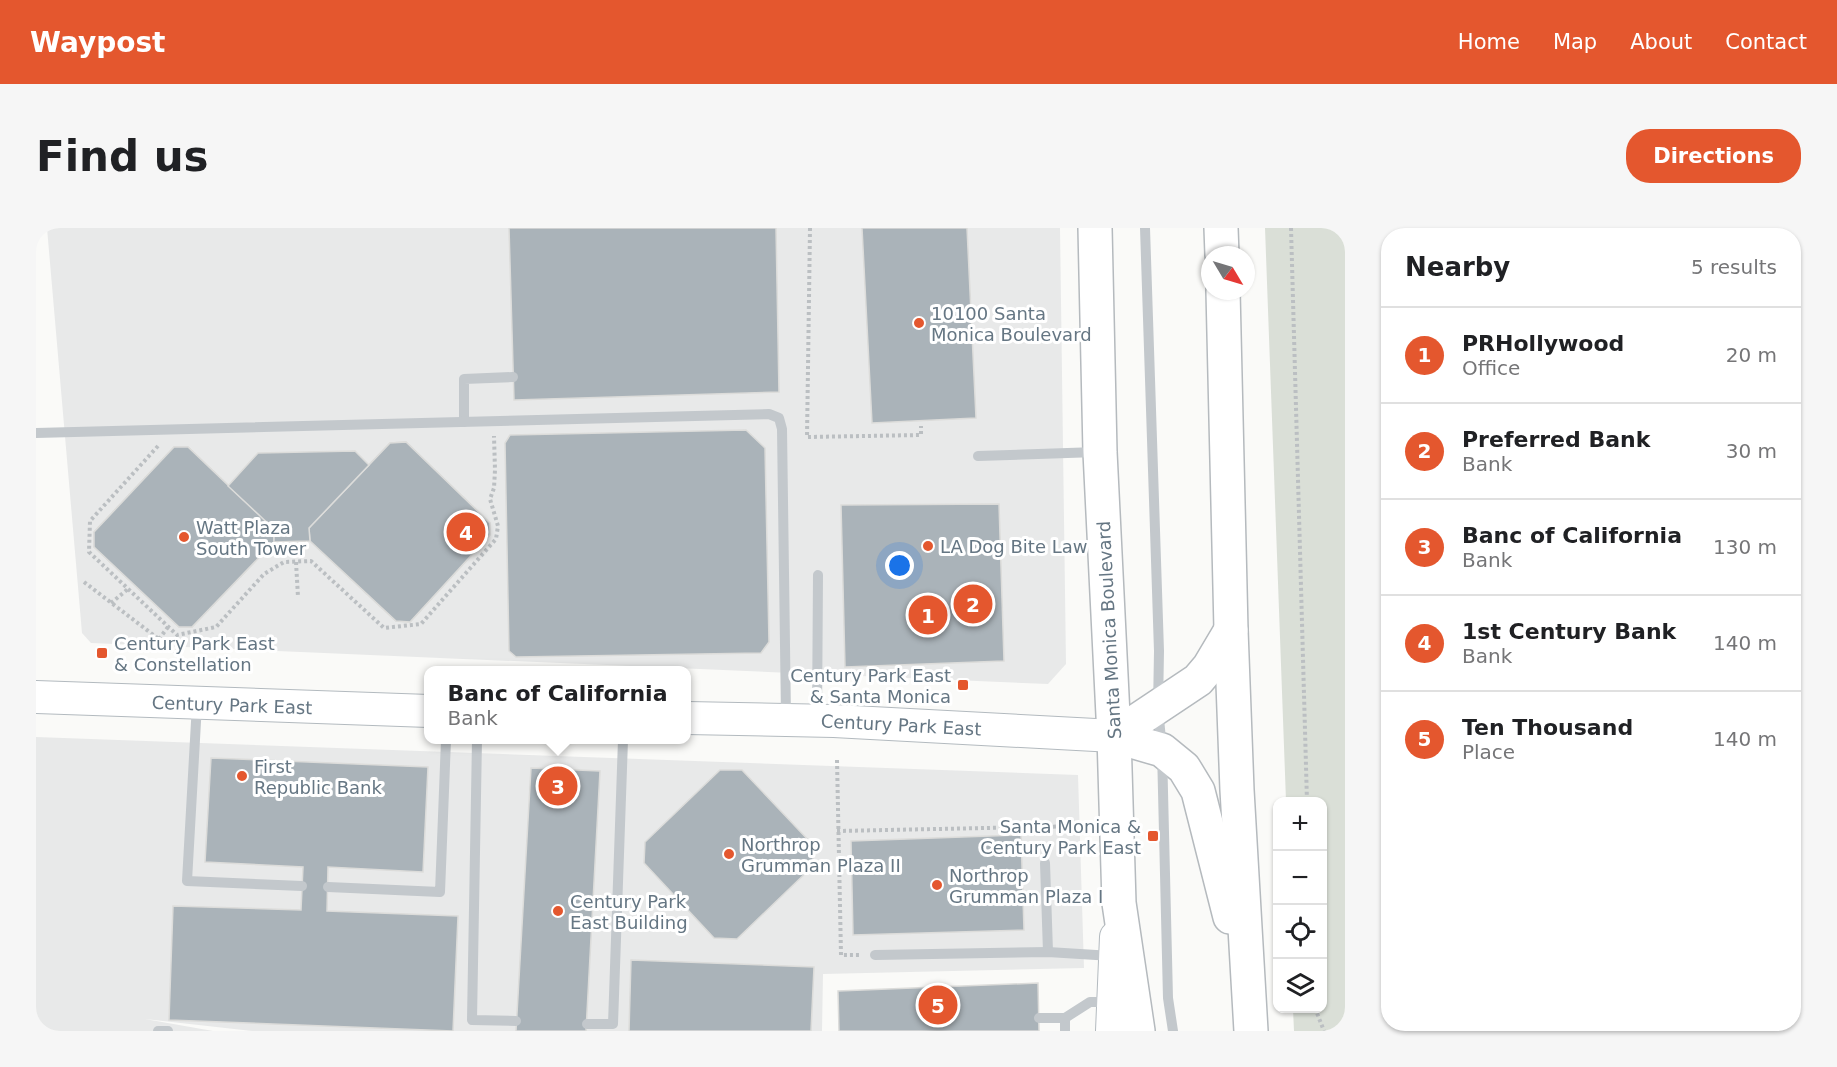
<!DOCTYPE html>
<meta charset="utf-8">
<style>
:root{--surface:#fff;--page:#f6f6f6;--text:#202124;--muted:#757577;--line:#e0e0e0;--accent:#e4572e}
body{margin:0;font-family:"DejaVu Sans",sans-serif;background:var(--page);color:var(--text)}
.controls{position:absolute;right:18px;bottom:18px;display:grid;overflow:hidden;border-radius:12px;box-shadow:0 2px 4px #0004}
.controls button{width:54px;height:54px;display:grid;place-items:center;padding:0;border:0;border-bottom:2px solid var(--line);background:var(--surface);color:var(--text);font:30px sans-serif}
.compass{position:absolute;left:1165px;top:18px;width:54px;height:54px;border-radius:50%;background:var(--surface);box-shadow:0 2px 4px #0004;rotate:128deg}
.you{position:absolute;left:864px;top:338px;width:21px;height:21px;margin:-15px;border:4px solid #fff;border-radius:50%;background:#1a73e8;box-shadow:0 0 0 9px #1a73e833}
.badge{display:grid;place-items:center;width:39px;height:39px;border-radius:50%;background:var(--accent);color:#fff;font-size:20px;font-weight:700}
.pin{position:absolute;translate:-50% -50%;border:3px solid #fff;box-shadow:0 2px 6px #0006}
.popup{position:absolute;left:388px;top:438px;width:267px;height:78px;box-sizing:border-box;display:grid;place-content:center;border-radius:12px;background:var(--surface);filter:drop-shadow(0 2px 4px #0005);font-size:20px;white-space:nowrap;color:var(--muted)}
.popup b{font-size:22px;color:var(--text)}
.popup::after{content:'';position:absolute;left:50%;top:100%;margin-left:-12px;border:12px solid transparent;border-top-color:var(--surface)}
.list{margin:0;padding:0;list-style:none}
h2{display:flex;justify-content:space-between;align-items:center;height:78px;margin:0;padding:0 24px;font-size:26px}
h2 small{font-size:20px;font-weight:400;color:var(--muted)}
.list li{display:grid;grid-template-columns:39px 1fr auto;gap:18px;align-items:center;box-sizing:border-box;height:96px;padding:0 24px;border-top:2px solid var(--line)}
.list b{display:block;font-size:22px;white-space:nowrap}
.list p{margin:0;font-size:20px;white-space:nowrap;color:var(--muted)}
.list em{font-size:20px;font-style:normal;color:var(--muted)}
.icon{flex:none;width:33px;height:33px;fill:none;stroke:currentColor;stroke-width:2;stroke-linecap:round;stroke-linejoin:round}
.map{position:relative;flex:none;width:1309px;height:803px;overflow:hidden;border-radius:24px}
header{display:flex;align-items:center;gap:36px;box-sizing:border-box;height:84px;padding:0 30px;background:var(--accent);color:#fff}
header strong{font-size:28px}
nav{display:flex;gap:33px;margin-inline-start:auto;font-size:21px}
.intro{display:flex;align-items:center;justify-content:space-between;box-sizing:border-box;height:144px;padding:0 36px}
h1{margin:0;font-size:42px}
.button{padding:15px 27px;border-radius:24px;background:var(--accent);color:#fff;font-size:21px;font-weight:700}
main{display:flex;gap:36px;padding:0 36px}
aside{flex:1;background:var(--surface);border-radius:24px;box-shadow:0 2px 4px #0004}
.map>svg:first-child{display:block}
.built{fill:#e8e9e9}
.green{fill:#dadfd7}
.building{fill:#aab3b9;stroke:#dcdcda;stroke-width:1.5}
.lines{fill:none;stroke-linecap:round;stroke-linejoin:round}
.secondary-casing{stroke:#b3babf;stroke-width:34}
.primary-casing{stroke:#b5babe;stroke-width:36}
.path{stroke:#bbbfc2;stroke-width:4;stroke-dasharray:3 3;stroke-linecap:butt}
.service{stroke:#c3c8cc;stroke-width:10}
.secondary{stroke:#fff;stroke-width:32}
.primary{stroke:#fff;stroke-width:33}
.poi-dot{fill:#e4572e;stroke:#fff;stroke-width:2}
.labels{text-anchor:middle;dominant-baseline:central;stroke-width:6;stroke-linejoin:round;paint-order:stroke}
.poi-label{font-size:18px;fill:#657683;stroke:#fff;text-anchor:start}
.street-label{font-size:18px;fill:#657683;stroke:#fff}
</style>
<header>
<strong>Waypost</strong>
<nav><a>Home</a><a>Map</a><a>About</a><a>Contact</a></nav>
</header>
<div class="intro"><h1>Find us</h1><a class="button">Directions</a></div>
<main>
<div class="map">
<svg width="1309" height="803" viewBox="0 0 1309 803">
<rect width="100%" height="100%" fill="#fafaf8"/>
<g class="built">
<path d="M 11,0 L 1024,0 L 1030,436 L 1012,456 L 55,415 L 46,405 Z"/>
<path d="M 0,509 L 1042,547 L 1048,740 L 787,746 L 786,803 L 216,803 L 109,791 L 177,803 L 0,803 Z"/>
</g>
<path class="green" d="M 1229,0 L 1309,0 L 1309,803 L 1258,803 L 1257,781 L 1286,780 L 1286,574 L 1250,573 Z"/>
<g class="building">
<path d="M 473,0 L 740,0 L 743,164 L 478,172 Z"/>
<path d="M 826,0 L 931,0 L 940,190 L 836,195 Z"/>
<path d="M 710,202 L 729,220 L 733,414 L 725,425 L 480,429 L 473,423 L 469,215 L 474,207 Z"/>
<path d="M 370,214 L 454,295 L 454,307 L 374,394 L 360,393 L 274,313 L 273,300 L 354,215 Z"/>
<path d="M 370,214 L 454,295 L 454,307 L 374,394 L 360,393 L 274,313 L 273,300 L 354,215 Z"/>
<path d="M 138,219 L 152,219 L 238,301 L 238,314 L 156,399 L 143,399 L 58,319 L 58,304 Z"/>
<path d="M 138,219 L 152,219 L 238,301 L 238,314 L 156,399 L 143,399 L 58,319 L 58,304 Z"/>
<path d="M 319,223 L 333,237 L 273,300 L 274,313 L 238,314 L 238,301 L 192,258 L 222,225 Z"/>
<path d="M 963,276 L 968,433 L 809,439 L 805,277 Z"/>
<path d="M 175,530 L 392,539 L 387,644 L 292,639 L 291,683 L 422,688 L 417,803 L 133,792 L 137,678 L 265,682 L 267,639 L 169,634 Z"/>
<path d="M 495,540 L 564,543 L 550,803 L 480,803 Z"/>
<path d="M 684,542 L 706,542 L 777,617 L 777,638 L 701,711 L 678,710 L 608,635 L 609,614 Z"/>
<path d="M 985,607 L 988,702 L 817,707 L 815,613 Z"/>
<path d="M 595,732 L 778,739 L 775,803 L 593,803 Z"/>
<path d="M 1002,755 L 1003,803 L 803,803 L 802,763 Z"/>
</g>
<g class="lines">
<defs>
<g id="secondary">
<path d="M 0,469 L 393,483"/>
<path d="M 651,490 L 798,493 L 1078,508"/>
<path d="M 1076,803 L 1080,709"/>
</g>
<g id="primary">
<path d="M 1059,0 L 1064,224 L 1078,508 L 1083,675 L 1102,803"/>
<path d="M 1185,0 L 1186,27"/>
<path d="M 1187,63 L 1195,402 L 1201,562 L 1215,803"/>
<path d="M 1078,508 L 1126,522 L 1148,540 L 1162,563 L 1194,689"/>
<path d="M 1078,508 L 1162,452 L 1173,439 L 1195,402"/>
</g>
</defs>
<use href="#secondary" class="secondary-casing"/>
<use href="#primary" class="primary-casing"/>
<g class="path">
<path d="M 774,0 L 771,209 L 885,207 L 885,198"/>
<path d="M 1255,0 L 1271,574"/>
<path d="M 122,218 L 54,293 L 53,324 L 141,407 L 180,399 L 228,346 L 248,334 L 275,333 L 348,400 L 385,396 L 460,311 L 462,298 L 454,271 L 458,260 L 459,242 L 458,208"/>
<path d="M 260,334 L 262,369"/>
<path d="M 48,354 L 141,425"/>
<path d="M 75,375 L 92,361"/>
<path d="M 123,411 L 132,399"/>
<path d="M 801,532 L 805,727 L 825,727"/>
<path d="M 801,603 L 1049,598"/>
<path d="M 1279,780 L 1288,803"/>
</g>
<g class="service">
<path d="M 1109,0 L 1123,423 L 1122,480 L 1126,522 L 1132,770 L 1137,803"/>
<path d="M 428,194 L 428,151 L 477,149"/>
<path d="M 0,205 L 733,186 L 743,190 L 746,201 L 750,489"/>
<path d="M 942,228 L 1061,224"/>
<path d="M 161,476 L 151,653 L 266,658"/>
<path d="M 781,491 L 782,347"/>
<path d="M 441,512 L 436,792 L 480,793"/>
<path d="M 1009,635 L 1012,724"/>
<path d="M 292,659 L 404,664 L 410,512"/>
<path d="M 839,727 L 1012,724 L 1076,728"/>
<path d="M 1003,790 L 1029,790 L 1029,803"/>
<path d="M 1029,790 L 1054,774 L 1074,774"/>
<path d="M 551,796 L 577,796 L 587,512"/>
<path d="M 122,803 L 132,803"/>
</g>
<use href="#secondary" class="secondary"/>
<use href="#primary" class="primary"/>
</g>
<g class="poi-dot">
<circle cx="883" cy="95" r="6"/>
<circle cx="148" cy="309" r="6"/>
<circle cx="892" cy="318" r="6"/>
<rect x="60" y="419" width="12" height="12" rx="3"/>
<rect x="921" y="451" width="12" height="12" rx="3"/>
<circle cx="206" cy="548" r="6"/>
<rect x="1111" y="602" width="12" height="12" rx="3"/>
<circle cx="693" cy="626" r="6"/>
<circle cx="901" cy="657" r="6"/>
<circle cx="522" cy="683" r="6"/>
</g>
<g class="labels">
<g class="poi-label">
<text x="895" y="85">10100 Santa<tspan x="895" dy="21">Monica Boulevard</tspan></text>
<text x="160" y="299">Watt Plaza<tspan x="160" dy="21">South Tower</tspan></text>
<text x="904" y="318">LA Dog Bite Law</text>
<text x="78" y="415">Century Park East<tspan x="78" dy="21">&amp; Constellation</tspan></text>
<text x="915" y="447" text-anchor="end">Century Park East<tspan x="915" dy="21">&amp; Santa Monica</tspan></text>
<text x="218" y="538">First<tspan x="218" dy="21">Republic Bank</tspan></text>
<text x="1105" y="598" text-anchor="end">Santa Monica &amp;<tspan x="1105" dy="21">Century Park East</tspan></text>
<text x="705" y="616">Northrop<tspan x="705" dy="21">Grumman Plaza II</tspan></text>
<text x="913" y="647">Northrop<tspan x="913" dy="21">Grumman Plaza I</tspan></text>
<text x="534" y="673">Century Park<tspan x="534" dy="21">East Building</tspan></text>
</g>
<g class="street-label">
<text transform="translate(1073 402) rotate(-93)">Santa Monica Boulevard</text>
<text transform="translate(196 477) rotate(2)">Century Park East</text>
<text transform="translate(865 497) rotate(3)">Century Park East</text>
</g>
</g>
</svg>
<div class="controls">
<button>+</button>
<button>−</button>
<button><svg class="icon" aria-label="locate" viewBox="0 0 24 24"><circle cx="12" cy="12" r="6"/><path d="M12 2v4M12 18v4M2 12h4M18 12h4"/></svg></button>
<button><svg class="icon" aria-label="layers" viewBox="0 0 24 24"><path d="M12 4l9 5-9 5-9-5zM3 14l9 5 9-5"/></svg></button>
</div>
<svg class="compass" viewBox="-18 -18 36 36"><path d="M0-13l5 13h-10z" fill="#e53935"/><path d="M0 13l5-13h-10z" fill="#757577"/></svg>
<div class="you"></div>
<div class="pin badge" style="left:892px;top:387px">1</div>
<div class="pin badge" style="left:937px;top:376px">2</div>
<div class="pin badge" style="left:522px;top:558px">3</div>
<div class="popup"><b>Banc of California</b>Bank</div>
<div class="pin badge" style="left:430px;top:304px">4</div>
<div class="pin badge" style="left:902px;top:777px">5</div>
</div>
<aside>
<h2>Nearby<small>5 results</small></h2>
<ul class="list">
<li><span class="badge">1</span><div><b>PRHollywood</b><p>Office</p></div><em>20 m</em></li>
<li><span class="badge">2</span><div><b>Preferred Bank</b><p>Bank</p></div><em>30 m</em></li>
<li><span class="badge">3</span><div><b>Banc of California</b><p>Bank</p></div><em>130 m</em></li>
<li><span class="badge">4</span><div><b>1st Century Bank</b><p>Bank</p></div><em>140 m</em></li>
<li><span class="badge">5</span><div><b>Ten Thousand</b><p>Place</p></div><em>140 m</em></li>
</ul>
</aside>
</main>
